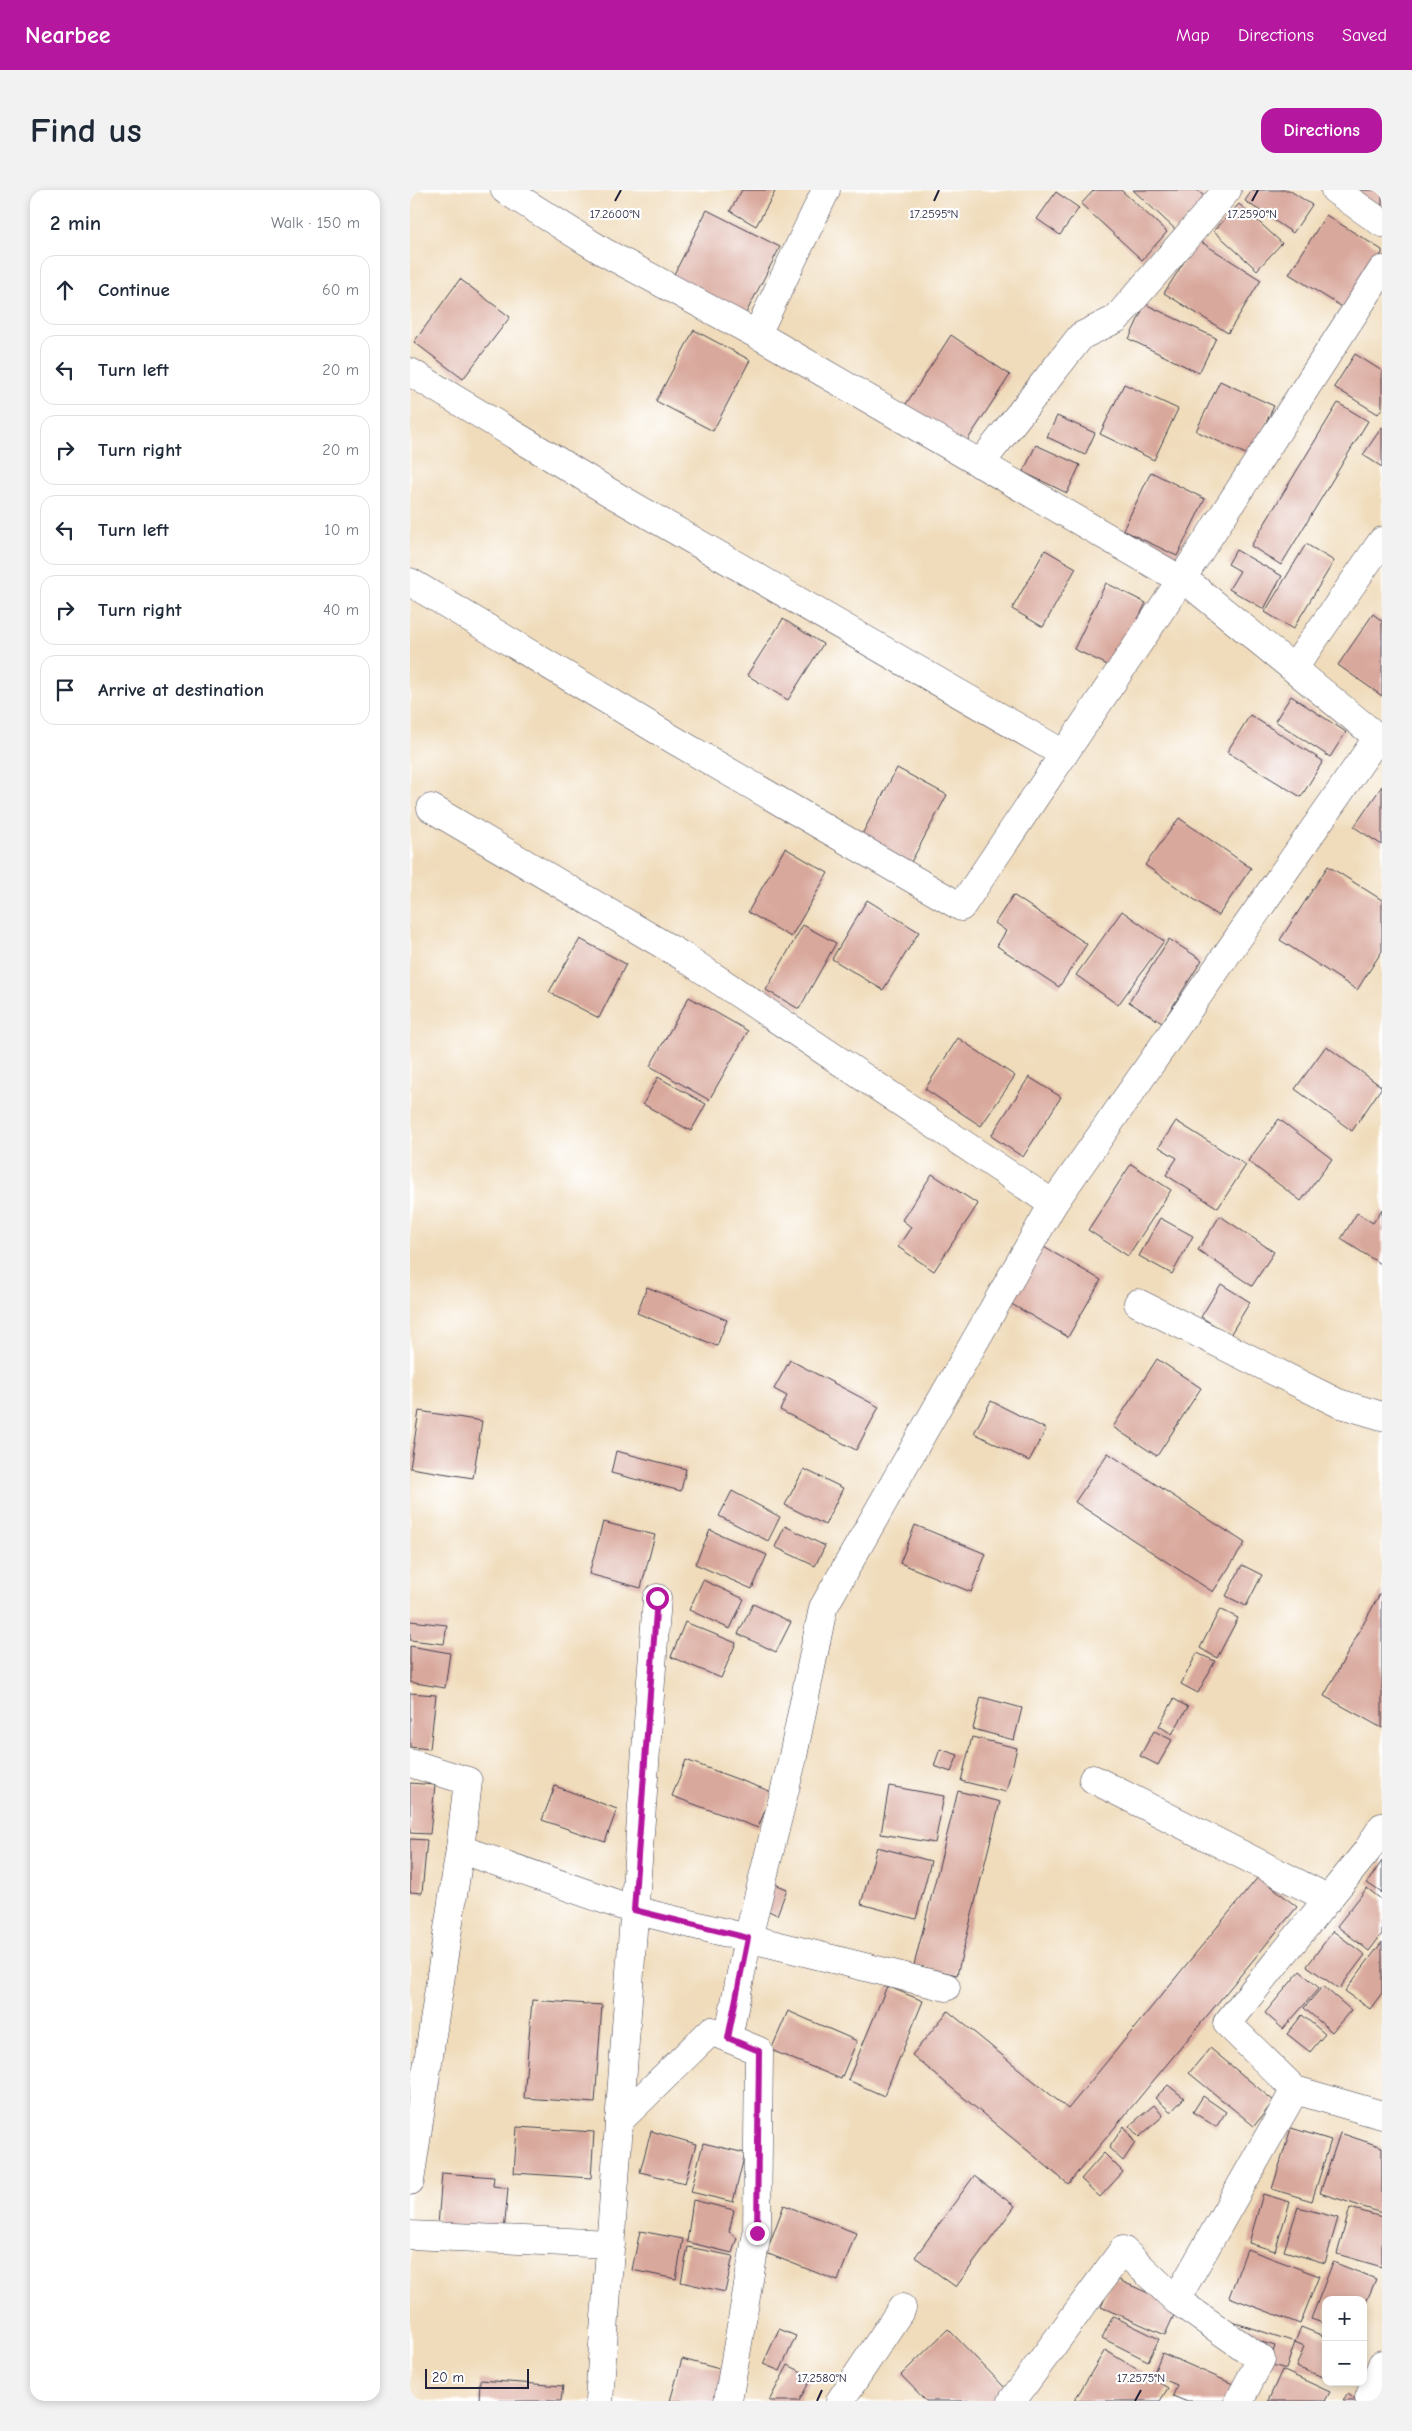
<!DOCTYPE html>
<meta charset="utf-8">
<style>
:root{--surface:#fff;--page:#f2f2f3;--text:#1f2937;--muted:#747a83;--line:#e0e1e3;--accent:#b5179e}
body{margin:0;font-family:"Comic Neue",sans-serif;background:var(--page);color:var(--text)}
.controls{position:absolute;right:15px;bottom:15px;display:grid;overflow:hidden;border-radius:10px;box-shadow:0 2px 8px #0003}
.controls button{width:45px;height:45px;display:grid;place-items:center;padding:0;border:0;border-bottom:1px solid var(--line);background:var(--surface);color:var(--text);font:25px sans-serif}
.scale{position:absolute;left:15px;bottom:12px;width:104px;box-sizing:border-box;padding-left:5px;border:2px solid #22223b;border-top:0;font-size:14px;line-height:18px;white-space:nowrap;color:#22223b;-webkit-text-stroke:4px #fff;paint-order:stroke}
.stop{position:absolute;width:15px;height:15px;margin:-11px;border:4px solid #b5179e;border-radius:50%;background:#fff}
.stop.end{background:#b5179e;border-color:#fff;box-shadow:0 1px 5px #0008}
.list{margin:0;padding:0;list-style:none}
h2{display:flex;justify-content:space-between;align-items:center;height:65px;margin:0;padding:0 20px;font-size:21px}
h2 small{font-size:16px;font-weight:400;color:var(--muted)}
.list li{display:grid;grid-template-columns:32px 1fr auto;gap:15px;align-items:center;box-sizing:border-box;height:70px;margin:0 10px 10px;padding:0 10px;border:1px solid var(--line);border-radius:15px}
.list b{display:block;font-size:19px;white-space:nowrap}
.list em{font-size:16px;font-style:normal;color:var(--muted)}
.icon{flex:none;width:28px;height:28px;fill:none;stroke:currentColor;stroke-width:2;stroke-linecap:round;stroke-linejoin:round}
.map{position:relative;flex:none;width:972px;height:2211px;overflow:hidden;border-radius:15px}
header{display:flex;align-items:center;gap:30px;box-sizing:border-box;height:70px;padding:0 25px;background:var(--accent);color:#fff}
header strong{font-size:24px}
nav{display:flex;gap:28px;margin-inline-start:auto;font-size:18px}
.intro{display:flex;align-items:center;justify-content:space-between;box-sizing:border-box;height:120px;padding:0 30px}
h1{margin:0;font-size:35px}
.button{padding:12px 22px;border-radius:15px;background:var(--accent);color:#fff;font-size:18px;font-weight:700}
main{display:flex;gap:30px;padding:0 30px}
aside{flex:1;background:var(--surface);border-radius:15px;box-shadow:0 2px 8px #0003}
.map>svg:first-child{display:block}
.building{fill:#d9a89c}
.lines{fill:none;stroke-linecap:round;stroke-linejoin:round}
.minor-casing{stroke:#413e4e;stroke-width:29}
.minor{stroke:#fff;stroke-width:28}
.route{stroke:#b5179e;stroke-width:6}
.ticks{fill:none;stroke:#22223b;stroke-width:2}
.ticks-label{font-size:12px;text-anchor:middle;fill:#22223b;stroke:#fff;stroke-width:4.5;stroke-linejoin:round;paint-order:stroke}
</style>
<header>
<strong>Nearbee</strong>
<nav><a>Map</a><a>Directions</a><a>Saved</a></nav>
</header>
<div class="intro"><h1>Find us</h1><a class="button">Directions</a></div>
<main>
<aside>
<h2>2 min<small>Walk · 150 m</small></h2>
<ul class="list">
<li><svg class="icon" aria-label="ahead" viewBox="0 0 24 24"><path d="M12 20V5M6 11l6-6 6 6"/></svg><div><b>Continue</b></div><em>60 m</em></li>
<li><svg class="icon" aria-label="left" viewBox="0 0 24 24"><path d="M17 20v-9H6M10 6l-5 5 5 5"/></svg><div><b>Turn left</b></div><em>20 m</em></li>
<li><svg class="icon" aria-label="right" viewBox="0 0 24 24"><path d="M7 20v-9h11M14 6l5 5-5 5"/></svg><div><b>Turn right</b></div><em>20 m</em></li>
<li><svg class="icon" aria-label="left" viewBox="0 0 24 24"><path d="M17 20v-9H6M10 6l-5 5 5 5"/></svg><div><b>Turn left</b></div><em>10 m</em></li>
<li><svg class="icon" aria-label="right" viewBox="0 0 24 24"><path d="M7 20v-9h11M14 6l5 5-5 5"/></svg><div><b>Turn right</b></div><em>40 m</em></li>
<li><svg class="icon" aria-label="arrive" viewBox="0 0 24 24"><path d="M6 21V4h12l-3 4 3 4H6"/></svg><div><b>Arrive at destination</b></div></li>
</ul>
</aside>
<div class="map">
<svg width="972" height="2211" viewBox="0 0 972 2211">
<rect width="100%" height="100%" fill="#fff"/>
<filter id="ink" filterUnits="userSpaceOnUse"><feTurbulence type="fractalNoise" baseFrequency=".02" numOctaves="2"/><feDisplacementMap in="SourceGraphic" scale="10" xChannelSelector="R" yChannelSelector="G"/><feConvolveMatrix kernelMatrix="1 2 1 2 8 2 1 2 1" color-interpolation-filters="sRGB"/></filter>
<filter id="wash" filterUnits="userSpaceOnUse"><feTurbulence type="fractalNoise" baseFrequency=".0096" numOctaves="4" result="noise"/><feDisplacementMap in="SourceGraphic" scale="20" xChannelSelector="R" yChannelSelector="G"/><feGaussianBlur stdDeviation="1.12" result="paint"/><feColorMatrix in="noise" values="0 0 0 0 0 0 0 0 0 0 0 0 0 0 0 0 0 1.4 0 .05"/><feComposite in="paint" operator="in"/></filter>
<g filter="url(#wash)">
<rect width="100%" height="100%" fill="#f0dcbb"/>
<g id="blocks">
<g class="building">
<path d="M 332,0 L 366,0 L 346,36 L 320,21 Z"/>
<path d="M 684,0 L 711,0 L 757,42 L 732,70 L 671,14 Z"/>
<path d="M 723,0 L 787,0 L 796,8 L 766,40 Z"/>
<path d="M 842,0 L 879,0 L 902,15 L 883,43 L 835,11 Z"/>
<path d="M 936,0 L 972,0 L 972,26 Z"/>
<path d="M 646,2 L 669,18 L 650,45 L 627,29 Z"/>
<path d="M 829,14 L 872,53 L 847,80 L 804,41 Z"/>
<path d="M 297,20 L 370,57 L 334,127 L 261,90 Z"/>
<path d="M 916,25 L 972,60 L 972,63 L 937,120 L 879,84 Z"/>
<path d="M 788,50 L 851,90 L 818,143 L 754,103 Z"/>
<path d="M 50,89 L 100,127 L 53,189 L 4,152 Z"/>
<path d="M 735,114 L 806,148 L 789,183 L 719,149 Z"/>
<path d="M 284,140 L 340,170 L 303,241 L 246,211 Z"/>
<path d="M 541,145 L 600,185 L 553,257 L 494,217 Z"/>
<path d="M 945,164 L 972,181 L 972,218 L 968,224 L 924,197 Z"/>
<path d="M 810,191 L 864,216 L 840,266 L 786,241 Z"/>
<path d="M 714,194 L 768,219 L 744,270 L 690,244 Z"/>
<path d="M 928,213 L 958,231 L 871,375 L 841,356 Z"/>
<path d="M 647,226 L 685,243 L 675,265 L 637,247 Z"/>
<path d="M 972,237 L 972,277 L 953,265 Z"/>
<path d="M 626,255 L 670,275 L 657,303 L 613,282 Z"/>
<path d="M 741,282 L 795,309 L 767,366 L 713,340 Z"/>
<path d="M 896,354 L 924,371 L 883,439 L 855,422 Z"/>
<path d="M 635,360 L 666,378 L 633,437 L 602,419 Z"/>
<path d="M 826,360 L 872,386 L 854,419 L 819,399 L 830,381 L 818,374 Z"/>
<path d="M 696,393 L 736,413 L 704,478 L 664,459 Z"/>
<path d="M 963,424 L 972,431 L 972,506 L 928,475 Z"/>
<path d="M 373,429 L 413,454 L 378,510 L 337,485 Z"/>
<path d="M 881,506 L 936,542 L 920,567 L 865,531 Z"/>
<path d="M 840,525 L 913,571 L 891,607 L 817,562 Z"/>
<path d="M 487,578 L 537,605 L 500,674 L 450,648 Z"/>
<path d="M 972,596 L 972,655 L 944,637 Z"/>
<path d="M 769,628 L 841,678 L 808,726 L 735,675 Z"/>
<path d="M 375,658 L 418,683 L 381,747 L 338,722 Z"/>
<path d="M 918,676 L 972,710 L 972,761 L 947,800 L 870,750 Z"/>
<path d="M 603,705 L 677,754 L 649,797 L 587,756 L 596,741 L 585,733 Z"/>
<path d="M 457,710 L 509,742 L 473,800 L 422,769 Z"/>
<path d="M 712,721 L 754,751 L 708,815 L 666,785 Z"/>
<path d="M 393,735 L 426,753 L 389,819 L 356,800 Z"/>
<path d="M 170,749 L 216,774 L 189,828 L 139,802 Z"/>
<path d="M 759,749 L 792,770 L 752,833 L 719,812 Z"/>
<path d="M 279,807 L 338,841 L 299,910 L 240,876 Z"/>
<path d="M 548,848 L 605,886 L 571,936 L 515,899 Z"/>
<path d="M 916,856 L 972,897 L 942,941 L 885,899 Z"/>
<path d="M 248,887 L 296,914 L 281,941 L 233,914 Z"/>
<path d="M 619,887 L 651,907 L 613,967 L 581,946 Z"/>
<path d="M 869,929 L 922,969 L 891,1011 L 838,971 Z"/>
<path d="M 766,931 L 836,975 L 808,1018 L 756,985 L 767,968 L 749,957 Z"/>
<path d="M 721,974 L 761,1000 L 718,1066 L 678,1040 Z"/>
<path d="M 522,984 L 568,1014 L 524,1081 L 488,1057 L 501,1037 L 492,1030 Z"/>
<path d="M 972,1019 L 972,1075 L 931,1049 L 947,1023 L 963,1033 Z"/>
<path d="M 810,1026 L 864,1062 L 842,1096 L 788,1060 Z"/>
<path d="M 750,1028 L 783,1046 L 762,1084 L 729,1066 Z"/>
<path d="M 632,1056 L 691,1090 L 658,1147 L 598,1112 Z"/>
<path d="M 811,1094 L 840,1112 L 820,1145 L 791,1127 Z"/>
<path d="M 237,1097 L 317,1130 L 307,1156 L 227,1123 Z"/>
<path d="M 747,1169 L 791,1198 L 747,1266 L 703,1237 Z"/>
<path d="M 380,1170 L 469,1217 L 446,1260 L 370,1220 L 377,1206 L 364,1199 Z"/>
<path d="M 581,1211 L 636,1239 L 619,1271 L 564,1243 Z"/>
<path d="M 9,1221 L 72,1231 L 63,1288 L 0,1278 Z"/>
<path d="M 206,1261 L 276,1279 L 271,1301 L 201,1283 Z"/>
<path d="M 698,1263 L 835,1353 L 803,1402 L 665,1312 Z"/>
<path d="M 394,1279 L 433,1298 L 415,1335 L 375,1315 Z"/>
<path d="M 322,1301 L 370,1327 L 358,1351 L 309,1326 Z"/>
<path d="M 193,1332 L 245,1345 L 231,1398 L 179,1384 Z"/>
<path d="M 505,1335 L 576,1364 L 561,1402 L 490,1373 Z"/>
<path d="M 375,1336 L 415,1356 L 405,1376 L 365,1357 Z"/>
<path d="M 300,1340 L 357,1365 L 342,1399 L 285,1374 Z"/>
<path d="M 832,1375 L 852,1385 L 836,1416 L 816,1406 Z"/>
<path d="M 293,1390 L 334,1409 L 320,1439 L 279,1420 Z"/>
<path d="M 972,1400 L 972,1538 L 914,1506 Z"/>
<path d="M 343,1414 L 381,1432 L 366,1462 L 328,1444 Z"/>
<path d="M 810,1419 L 828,1428 L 807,1468 L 790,1458 Z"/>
<path d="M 0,1431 L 37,1435 L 34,1454 L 0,1450 Z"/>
<path d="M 275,1432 L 326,1453 L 311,1488 L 261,1467 Z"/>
<path d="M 0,1456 L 40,1463 L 35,1498 L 0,1492 Z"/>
<path d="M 787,1463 L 805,1471 L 788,1503 L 771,1494 Z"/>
<path d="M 0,1503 L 26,1505 L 20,1559 L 0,1557 Z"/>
<path d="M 571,1507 L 612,1518 L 604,1550 L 563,1539 Z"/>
<path d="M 764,1509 L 778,1517 L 762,1544 L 749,1536 Z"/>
<path d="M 744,1541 L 762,1550 L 748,1575 L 730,1566 Z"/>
<path d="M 562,1547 L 607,1558 L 596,1602 L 551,1591 Z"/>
<path d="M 530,1559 L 548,1565 L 541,1582 L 524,1576 Z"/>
<path d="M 276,1570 L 362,1602 L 348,1638 L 262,1606 Z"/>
<path d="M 0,1593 L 25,1595 L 20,1644 L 0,1643 Z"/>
<path d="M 145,1596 L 207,1619 L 195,1652 L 132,1630 Z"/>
<path d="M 479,1596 L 534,1606 L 525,1653 L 471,1644 Z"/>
<path d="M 548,1601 L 590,1612 L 547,1785 L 504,1775 Z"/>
<path d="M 0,1649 L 17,1650 L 12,1703 L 0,1702 Z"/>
<path d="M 467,1657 L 521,1671 L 506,1729 L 451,1714 Z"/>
<path d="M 972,1671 L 972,1703 L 957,1693 Z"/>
<path d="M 849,1686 L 887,1717 L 658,1994 L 502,1865 L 538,1821 L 658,1919 Z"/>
<path d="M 365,1694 L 377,1699 L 367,1725 L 355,1719 Z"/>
<path d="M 957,1698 L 972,1710 L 972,1744 L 959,1761 L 927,1736 Z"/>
<path d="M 923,1741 L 955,1765 L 929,1799 L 897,1776 Z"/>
<path d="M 972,1752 L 972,1803 L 960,1819 L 935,1801 Z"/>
<path d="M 890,1781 L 909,1798 L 873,1839 L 855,1823 Z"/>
<path d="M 477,1796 L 513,1811 L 474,1906 L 438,1890 Z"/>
<path d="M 913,1796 L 941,1820 L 922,1842 L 894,1818 Z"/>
<path d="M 122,1810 L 192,1815 L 185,1913 L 114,1908 Z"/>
<path d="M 378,1821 L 447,1851 L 431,1889 L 361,1860 Z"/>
<path d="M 892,1825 L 915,1844 L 900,1862 L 877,1844 Z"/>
<path d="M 800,1858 L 864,1911 L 844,1936 L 779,1883 Z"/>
<path d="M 758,1895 L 774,1908 L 761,1922 L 745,1908 Z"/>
<path d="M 793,1906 L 816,1922 L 806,1937 L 783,1922 Z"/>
<path d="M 744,1915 L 753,1926 L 729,1947 L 719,1936 Z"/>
<path d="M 714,1936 L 725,1953 L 713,1971 L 699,1958 Z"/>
<path d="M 107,1937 L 184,1942 L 181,1988 L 104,1983 Z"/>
<path d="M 881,1938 L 921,1950 L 902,2011 L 862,1999 Z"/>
<path d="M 241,1941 L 286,1954 L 275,1993 L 230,1982 Z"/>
<path d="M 930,1943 L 972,1957 L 972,2023 L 910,2003 Z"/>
<path d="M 293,1953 L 335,1963 L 323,2012 L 281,2002 Z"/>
<path d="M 694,1963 L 713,1982 L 690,2007 L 671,1989 Z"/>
<path d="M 32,1983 L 84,1987 L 83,1996 L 98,1998 L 94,2042 L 28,2036 Z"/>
<path d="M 564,1986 L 605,2016 L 546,2097 L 505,2067 Z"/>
<path d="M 853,2004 L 880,2012 L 865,2061 L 839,2053 Z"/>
<path d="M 283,2010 L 324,2020 L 319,2042 L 327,2048 L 322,2063 L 277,2052 Z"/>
<path d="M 374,2015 L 446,2043 L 428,2091 L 356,2063 Z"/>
<path d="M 888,2017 L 928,2028 L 915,2073 L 874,2061 Z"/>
<path d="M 940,2018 L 972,2027 L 972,2077 L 927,2064 Z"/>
<path d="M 230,2041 L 273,2049 L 266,2089 L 222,2080 Z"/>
<path d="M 278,2057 L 323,2066 L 315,2102 L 271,2092 Z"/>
<path d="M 837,2059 L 909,2086 L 890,2134 L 819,2107 Z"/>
<path d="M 923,2072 L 966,2089 L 953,2120 L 953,2110 L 916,2110 L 916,2134 L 901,2129 Z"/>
<path d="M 704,2088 L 768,2116 L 755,2145 L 691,2117 Z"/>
<path d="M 703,2126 L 749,2149 L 738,2171 L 692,2148 Z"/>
<path d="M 816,2130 L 885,2152 L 876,2179 L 859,2174 L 865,2156 L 813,2140 Z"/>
<path d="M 891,2137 L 916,2147 L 916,2188 L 886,2177 L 894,2156 L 885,2152 Z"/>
<path d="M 369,2139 L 386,2146 L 370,2181 L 353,2174 Z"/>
<path d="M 538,2139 L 598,2201 L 587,2211 L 516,2211 L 491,2185 Z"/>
<path d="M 695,2160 L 758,2198 L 750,2211 L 664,2211 Z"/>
<path d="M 752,2163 L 823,2194 L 815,2211 L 775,2211 L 763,2206 L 767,2195 L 743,2185 Z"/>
<path d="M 272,2169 L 317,2181 L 309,2211 L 260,2211 Z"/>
<path d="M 378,2175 L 402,2187 L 389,2211 L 359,2211 Z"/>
<path d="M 872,2180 L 920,2202 L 915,2211 L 858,2211 Z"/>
<path d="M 70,2190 L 153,2196 L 151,2211 L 69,2211 Z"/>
<path d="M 938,2204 L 947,2211 L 933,2211 Z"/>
</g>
</g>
</g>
<g filter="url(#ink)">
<use href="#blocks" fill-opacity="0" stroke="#413e4e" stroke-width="1"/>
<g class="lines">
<defs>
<g id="minor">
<path d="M 95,0 L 194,62 L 357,150 L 785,398 L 972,551"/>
<path d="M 925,0 L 972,33"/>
<path d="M 347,144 L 416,0"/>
<path d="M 0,182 L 199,302 L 654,564"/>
<path d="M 570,274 L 671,146 L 706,129 L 817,0"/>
<path d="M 0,392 L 259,547 L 551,717 L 771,390 L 972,80"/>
<path d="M 884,478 L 972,351"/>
<path d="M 21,618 L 274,767 L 643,1014 L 968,547"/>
<path d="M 728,1113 L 928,1213 L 972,1226"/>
<path d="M 0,1573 L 58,1591 L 50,1659 L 224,1720 L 536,1797"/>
<path d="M 683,1589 L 919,1709"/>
<path d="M 972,1637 L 957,1661 L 817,1833 L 885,1900 L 972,1925"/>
<path d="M 318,1848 L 338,1748 L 382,1571 L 413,1418 L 643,1014"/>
<path d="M 209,1931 L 301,1841 L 349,1861 L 347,2043 L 318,2211"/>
<path d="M 0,1991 L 50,1659"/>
<path d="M 0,2045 L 201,2054"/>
<path d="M 189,2211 L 247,1408"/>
<path d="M 430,2211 L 492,2118"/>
<path d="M 602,2211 L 713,2060 L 766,2110"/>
<path d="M 829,2211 L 851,2169 L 766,2110 L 885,1900"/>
<path d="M 963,2211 L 959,2208 L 972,2174"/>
</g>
</defs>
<use href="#minor" class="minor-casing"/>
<use href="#minor" class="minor"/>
</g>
</g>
<g class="lines" filter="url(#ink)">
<path class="route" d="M 247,1408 L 224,1720 L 338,1748 L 318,1848 L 349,1861 L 347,2043"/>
</g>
<path class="ticks" d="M 205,11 L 211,0M 524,11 L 529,0M 842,11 L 848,0M 407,2211 L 412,2200M 725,2211 L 731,2200"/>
<g class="ticks-label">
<text x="205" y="28">17.2600°N</text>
<text x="524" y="28">17.2595°N</text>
<text x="842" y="28">17.2590°N</text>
<text x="412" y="2192">17.2580°N</text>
<text x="731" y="2192">17.2575°N</text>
</g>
</svg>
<div class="controls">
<button>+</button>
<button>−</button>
</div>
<div class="scale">20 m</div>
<div class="stop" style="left:247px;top:1408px"></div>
<div class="stop end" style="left:347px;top:2043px"></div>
</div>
</main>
